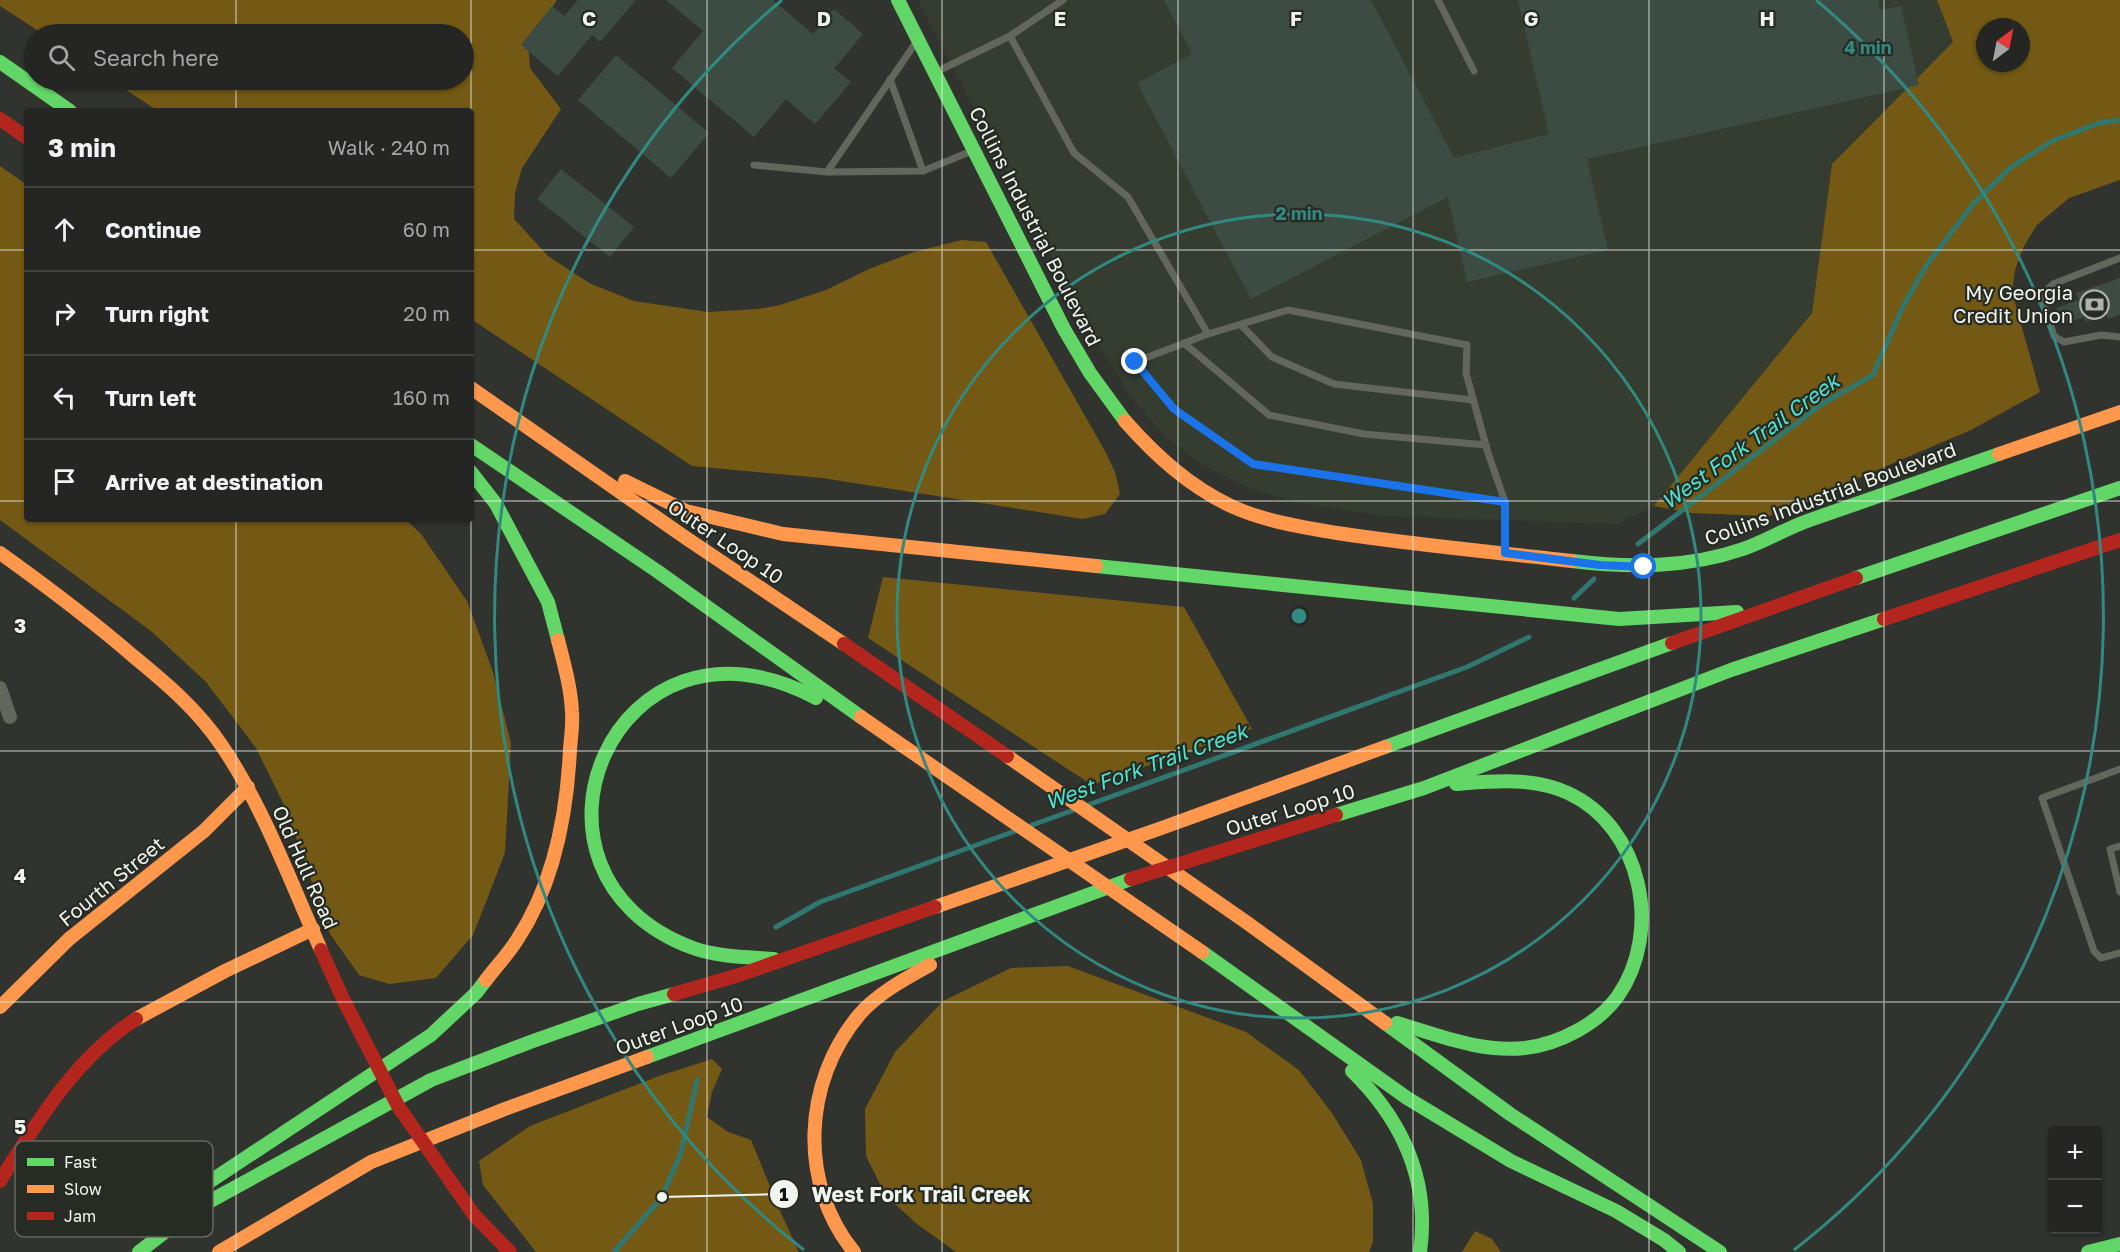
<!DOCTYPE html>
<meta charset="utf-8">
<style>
:root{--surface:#252623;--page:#2d2e2b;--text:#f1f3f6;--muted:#a3a5a6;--line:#424341}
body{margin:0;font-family:"Golos Text",sans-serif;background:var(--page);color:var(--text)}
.controls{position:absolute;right:18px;bottom:18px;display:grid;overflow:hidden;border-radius:6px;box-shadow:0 2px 4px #0004}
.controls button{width:54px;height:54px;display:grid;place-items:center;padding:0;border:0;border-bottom:2px solid var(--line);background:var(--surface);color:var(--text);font:30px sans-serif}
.compass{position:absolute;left:1976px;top:18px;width:54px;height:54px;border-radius:50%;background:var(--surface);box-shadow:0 2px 4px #0004;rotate:32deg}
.stop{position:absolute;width:18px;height:18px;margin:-14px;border:4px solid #1a73e8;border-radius:50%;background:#fff}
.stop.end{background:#1a73e8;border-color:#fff;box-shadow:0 2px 6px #0008}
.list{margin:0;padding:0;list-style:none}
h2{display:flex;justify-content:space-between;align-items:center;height:78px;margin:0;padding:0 24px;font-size:26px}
h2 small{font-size:20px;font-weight:400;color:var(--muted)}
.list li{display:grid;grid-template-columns:39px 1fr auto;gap:18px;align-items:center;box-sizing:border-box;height:84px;padding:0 24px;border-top:2px solid var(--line)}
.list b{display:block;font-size:22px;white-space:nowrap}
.list em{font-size:20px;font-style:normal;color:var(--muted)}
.icon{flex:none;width:33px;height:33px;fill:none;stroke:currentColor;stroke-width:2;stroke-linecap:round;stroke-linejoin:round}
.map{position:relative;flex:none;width:2120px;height:1252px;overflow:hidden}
.search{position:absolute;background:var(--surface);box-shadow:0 2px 4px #0004;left:24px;top:24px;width:450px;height:66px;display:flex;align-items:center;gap:15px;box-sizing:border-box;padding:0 21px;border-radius:33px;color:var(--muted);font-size:22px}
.panel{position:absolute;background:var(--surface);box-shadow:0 2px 4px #0004;left:24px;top:108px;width:450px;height:414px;border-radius:6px}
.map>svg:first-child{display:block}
.built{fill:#353d31}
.forest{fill:#735913;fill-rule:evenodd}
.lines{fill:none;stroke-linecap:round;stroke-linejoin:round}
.stream{stroke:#30786f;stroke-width:5}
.building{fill:#3c4c43}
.lane{stroke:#63665c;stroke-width:7}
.street{stroke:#63665c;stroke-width:14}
.fast{stroke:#63d668;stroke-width:14}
.slow{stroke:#ff974d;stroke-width:14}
.jam{stroke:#b3261e;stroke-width:14}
.route{stroke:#1a73e8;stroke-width:8}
.grid{fill:none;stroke:#f1f5ef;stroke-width:1.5;stroke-opacity:0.55}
.ring{fill:none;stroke:#318981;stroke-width:3}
.labels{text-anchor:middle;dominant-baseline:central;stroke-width:4.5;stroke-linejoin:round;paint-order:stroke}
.street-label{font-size:20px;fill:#f1f5ef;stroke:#262b23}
.poi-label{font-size:20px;fill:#f1f5ef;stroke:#262b23;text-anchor:end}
.water-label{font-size:21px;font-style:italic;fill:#4ee3d1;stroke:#262b23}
.key{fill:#262b23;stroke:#636860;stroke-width:1.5}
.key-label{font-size:16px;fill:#f1f5ef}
.grid-label{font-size:20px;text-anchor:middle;font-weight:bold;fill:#f1f5ef;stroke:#262b23;stroke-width:4.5;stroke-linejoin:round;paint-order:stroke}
.centre{fill:#318981;stroke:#262b23;stroke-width:3}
.ring-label{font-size:18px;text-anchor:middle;font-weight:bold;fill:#318981;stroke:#262b23;stroke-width:4.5;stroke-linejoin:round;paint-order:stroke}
.leader{fill:none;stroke:#f1f5ef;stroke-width:2}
.callout-dot{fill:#f1f5ef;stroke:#262b23;stroke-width:2}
.mark-label{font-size:18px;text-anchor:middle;font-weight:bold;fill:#111}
.callout-label{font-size:21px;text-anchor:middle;font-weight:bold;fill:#f1f5ef;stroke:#262b23;stroke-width:4.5;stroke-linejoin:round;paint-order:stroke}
</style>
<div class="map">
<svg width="2120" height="1252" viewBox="0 0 2120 1252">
<rect width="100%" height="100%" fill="#31332f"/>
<path class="built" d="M 918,0 L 1937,0 L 1953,42 L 1832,164 L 1812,313 L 1654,506 L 1616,524 L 1387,516 L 1299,503 L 1250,489 L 1198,462 L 1165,436 L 1130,396 L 1085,321 Z"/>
<g class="forest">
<path d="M 0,0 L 557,0 L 528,43 L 530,68 L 561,109 L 522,168 L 515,193 L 514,219 L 548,256 L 591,284 L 634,301 L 708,312 L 757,309 L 780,305 L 826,290 L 869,269 L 914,252 L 962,240 L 986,242 L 1105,451 L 1115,472 L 1120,494 L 1105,514 L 1083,519 L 822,478 L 692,466 L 471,319 L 471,111 L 158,111 L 111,80 L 464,80 L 464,34 L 43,34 L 0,6 Z"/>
<path d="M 1937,0 L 2120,0 L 2120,180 L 2069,198 L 2037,225 L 2024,246 L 2015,270 L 2012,292 L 2040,392 L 1971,430 L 1769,516 L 1691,513 L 1654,506 L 1812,313 L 1832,164 L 1953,42 ZM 1985,27 L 2021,27 L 2021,63 L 1985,63 Z"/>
<path d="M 0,166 L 27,185 L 27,519 L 405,519 L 421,534 L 467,601 L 493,672 L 511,743 L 505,853 L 473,935 L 436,978 L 389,984 L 359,975 L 330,934 L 286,809 L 256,748 L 206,682 L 151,631 L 0,520 Z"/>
<path d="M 883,577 L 1184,607 L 1252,729 L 1092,785 L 868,638 Z"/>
<path d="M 1068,966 L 1246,1032 L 1299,1070 L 1332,1113 L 1361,1160 L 1373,1204 L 1373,1242 L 1369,1252 L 956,1252 L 917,1224 L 886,1196 L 866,1156 L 865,1109 L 895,1052 L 943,1001 L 1011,968 Z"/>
<path d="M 712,1059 L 722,1069 L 712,1092 L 707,1117 L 728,1132 L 751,1140 L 781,1213 L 799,1252 L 536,1252 L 483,1185 L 479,1161 L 530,1126 L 659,1076 Z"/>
<path d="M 1475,1231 L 1492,1239 L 1501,1252 L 1462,1252 Z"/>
</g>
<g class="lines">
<g class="stream">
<path d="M 1638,544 L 1822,404 L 1873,375 L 1903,306 L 1928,263 L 1974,203 L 2010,168 L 2052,141 L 2099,123 L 2120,120"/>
<path d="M 1574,598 L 1594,579"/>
<path d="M 1088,805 L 1467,667 L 1529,637"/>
<path d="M 1032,825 L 1074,810"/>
<path d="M 776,927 L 820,902 L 1015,831"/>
<path d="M 614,1252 L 662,1197 L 681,1153 L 697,1080"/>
</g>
</g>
<g class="building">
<path d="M 578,0 L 636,0 L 600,42 L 592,35 L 558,76 L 521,45 L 552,6 L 564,16 Z"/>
<path d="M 666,0 L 773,0 L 813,34 L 834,9 L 863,34 L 834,69 L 851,82 L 815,124 L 786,99 L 754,137 L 672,68 L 703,31 Z"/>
<path d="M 1164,0 L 1371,0 L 1454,158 L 1549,134 L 1518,0 L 1878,0 L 1880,10 L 1901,6 L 1919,85 L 1587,159 L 1608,250 L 1467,282 L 1448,197 L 1251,299 L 1137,83 L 1192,54 Z"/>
<path d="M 616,55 L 709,133 L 671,178 L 578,100 Z"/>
<path d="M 561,169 L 634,227 L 610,257 L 537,199 Z"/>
<path d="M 2120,278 L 2120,315 L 2109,319 L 2106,315 L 2086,322 L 2084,317 L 2062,325 L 2056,308 L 2079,300 L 2076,293 Z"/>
</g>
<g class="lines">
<g class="lane">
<path d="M 1438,0 L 1474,71"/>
<path d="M 1010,36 L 1074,153 L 1128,197 L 1208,334 L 1135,362 L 1174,409 L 1253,464 L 1505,502 L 1505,551"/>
<path d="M 938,71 L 1010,36 L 1063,0"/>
<path d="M 890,79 L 923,171"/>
<path d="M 754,165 L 827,172 L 917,41"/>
<path d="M 827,172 L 923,171 L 972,151"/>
<path d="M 2120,258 L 2053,284 C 2036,298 2049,319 2054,336 L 2064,342 L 2101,335 L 2120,337"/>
<path d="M 1241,325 L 1272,357 L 1334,384 L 1473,400"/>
<path d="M 1208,334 L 1288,310 L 1467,345 L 1466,373 L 1488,453 L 1505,502"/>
<path d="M 1184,343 L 1269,415 L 1364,434 L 1486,445"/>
<path d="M 2120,769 L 2042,798 L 2094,951 L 2101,958 L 2120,953"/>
<path d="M 2120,846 L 2110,849 L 2120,892"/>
</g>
<path class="street" d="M 0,688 L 10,717"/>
<g class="fast">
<path d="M 898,0 L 1064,329 L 1090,373 L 1125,421"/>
<path d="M 0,62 L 70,111"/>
<path d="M 471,445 L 657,571 L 861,717"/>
<path d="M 471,472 L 496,504 L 548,602 L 558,640"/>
<path d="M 1572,561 C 1630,568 1688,568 1743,549 C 1766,541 1787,528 1810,520 C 1873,498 1936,476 1999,454"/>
<path d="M 1096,566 L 1619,619 L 1737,612"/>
<path d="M 1856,578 L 2120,488"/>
<path d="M 1385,747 L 1672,643"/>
<path d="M 1336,815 L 1424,788 L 1731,670 L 1884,619"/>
<path d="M 1202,952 L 1407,1098 L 1511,1161 L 1616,1211 L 1664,1240 L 1679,1252"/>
<path d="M 774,959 C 747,957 718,957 693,948 C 495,875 614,590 816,698"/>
<path d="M 1385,1023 L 1510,1114 L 1720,1252"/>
<path d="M 1397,1023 C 1438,1035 1481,1053 1525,1048 C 1559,1044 1598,1024 1618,996 C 1663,931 1642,827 1568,793 C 1533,777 1493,781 1456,784"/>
<path d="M 647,1057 L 1131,879"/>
<path d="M 1352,1071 C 1403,1121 1430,1181 1420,1252"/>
<path d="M 180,1204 L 185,1198 L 431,1035 L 476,993 L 486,980"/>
<path d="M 139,1252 L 192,1211 L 431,1080 L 533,1041 L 638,1004 L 674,994"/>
<path d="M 2088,1252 L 2120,1244"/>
</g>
<g class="slow">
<path d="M 471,388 L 686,538 L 844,644"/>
<path d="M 1125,421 C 1156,456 1189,486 1231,506 C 1263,521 1302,527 1337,533 C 1415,545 1494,552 1572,561"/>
<path d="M 1999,454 L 2120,412"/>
<path d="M 625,481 L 686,511 L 783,534 L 1096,566"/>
<path d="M 0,553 C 46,586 90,619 133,656 C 166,683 198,710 222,746 C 264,808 290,881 321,950"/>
<path d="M 861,717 L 1202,952"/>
<path d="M 1007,756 L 1246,922 L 1385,1023"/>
<path d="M 935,907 L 1156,830 L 1385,747"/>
<path d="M 486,980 C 496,967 508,954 517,940 C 554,884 567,815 570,749 C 571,737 573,724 572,712 C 571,688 564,664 558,640"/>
<path d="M 0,1007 L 69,939 L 204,831 L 248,787"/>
<path d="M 136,1019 L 225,971 L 313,929"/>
<path d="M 219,1252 L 371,1162 L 505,1109 L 647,1057"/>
<path d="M 854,1252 C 798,1183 803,1082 859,1015 C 878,993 905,979 930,965"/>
</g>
<g class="jam">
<path d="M 0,119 L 27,138"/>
<path d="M 1884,619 L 2120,540"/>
<path d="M 1672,643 L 1856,578"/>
<path d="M 844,644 L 1007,756"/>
<path d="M 1131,879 L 1336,815"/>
<path d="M 321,950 L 343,999 L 398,1106 L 474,1215 L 510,1252"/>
<path d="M 674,994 L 739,975 L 935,907"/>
<path d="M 0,1181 C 37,1122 76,1057 136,1019"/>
</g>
</g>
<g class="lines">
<path class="route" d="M 1135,362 L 1174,409 L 1253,464 L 1505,502 L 1505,553 L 1600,565 L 1644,567"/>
</g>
<path class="grid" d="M 236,0 L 236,34M 471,0 L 471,1252M 707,0 L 707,1252M 942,0 L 942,1252M 1178,0 L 1178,1252M 1413,0 L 1413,1252M 1649,0 L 1649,1252M 1884,0 L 1884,1252M 236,80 L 236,111M 0,250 L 27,250M 471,250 L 2120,250M 0,501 L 27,501M 471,501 L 2120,501M 236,519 L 236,1252M 0,751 L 2120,751M 0,1002 L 2120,1002"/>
<g class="ring">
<circle cx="1299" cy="616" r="402"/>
<path d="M804 1250A804 804 0 0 1 782 0M1816 0A804 804 0 0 1 1794 1250"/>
</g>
<defs>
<symbol id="bank-ring" viewBox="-11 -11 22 22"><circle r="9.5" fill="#262b23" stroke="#aeb1ac" stroke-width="1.5"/><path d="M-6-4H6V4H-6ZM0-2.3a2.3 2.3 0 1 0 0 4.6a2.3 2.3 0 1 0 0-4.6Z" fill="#aeb1ac"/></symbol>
</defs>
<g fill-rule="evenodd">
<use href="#bank-ring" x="2078" y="288" width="33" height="33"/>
</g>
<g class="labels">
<g class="street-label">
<text transform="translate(1036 226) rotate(63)">Collins Industrial Boulevard</text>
<text transform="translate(1830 493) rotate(-20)">Collins Industrial Boulevard</text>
<text transform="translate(726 541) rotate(34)">Outer Loop 10</text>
<text transform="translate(1290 809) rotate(-17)">Outer Loop 10</text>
<text transform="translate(306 867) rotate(66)">Old Hull Road</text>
<text transform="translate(111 881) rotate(-39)">Fourth Street</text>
<text transform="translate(679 1025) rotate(-20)">Outer Loop 10</text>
</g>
<g class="poi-label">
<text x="2073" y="292">My Georgia<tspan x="2073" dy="23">Credit Union</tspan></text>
</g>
<g class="water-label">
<text transform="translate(1750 441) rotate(-36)">West Fork Trail Creek</text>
<text transform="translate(1146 766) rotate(-20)">West Fork Trail Creek</text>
</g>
</g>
<rect x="15" y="1141" width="198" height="96" rx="9" class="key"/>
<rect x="27" y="1158" width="27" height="8" fill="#63d668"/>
<rect x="27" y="1185" width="27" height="8" fill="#ff974d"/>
<rect x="27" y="1212" width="27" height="8" fill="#b3261e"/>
<g class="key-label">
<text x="64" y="1168">Fast</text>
<text x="64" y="1195">Slow</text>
<text x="64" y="1222">Jam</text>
</g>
<g class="grid-label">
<text x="589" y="26">C</text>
<text x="824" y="26">D</text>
<text x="1060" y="26">E</text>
<text x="1296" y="26">F</text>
<text x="1531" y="26">G</text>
<text x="1767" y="26">H</text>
<text x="20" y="633">3</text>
<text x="20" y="883">4</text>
<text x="20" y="1134">5</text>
</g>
<circle cx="1299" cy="616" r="9" class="centre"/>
<g class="ring-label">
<text x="1868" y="54">4 min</text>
<text x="1299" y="220">2 min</text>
</g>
<path class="leader" d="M662 1197L784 1194"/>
<g class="callout-dot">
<circle cx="662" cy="1197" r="6"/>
<circle cx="784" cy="1194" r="15"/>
</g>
<g class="mark-label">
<text x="784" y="1201">1</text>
</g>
<g class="callout-label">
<text x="921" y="1202">West Fork Trail Creek</text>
</g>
</svg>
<div class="controls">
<button>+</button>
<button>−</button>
</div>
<svg class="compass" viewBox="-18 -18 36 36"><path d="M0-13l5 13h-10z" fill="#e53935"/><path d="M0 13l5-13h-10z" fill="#a3a5a6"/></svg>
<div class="stop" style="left:1644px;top:567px"></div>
<div class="stop end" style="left:1135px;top:362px"></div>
<div class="search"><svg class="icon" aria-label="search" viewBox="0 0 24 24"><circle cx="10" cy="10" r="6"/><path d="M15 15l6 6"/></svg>Search here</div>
<section class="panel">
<h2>3 min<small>Walk · 240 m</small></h2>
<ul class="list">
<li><svg class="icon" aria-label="ahead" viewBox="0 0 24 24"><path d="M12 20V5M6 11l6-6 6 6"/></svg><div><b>Continue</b></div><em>60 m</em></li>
<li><svg class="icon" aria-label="right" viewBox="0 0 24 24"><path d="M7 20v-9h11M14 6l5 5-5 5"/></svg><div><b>Turn right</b></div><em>20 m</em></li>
<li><svg class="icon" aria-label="left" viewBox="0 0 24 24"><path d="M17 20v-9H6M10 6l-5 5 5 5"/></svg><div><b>Turn left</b></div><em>160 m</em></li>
<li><svg class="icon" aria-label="arrive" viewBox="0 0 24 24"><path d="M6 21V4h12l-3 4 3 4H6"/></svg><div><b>Arrive at destination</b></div></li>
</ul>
</section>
</div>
